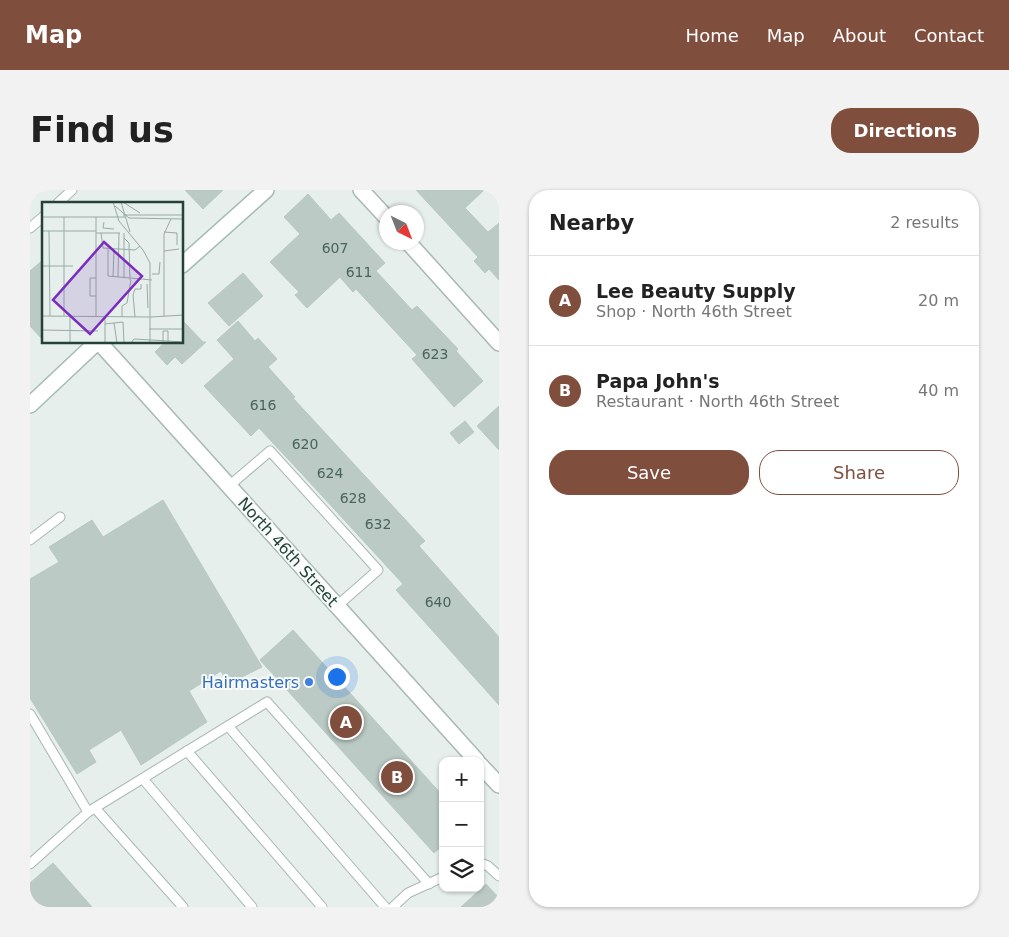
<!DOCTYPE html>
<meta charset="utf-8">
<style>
:root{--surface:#fff;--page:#f2f2f2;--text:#222;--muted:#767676;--line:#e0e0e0;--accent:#804e3d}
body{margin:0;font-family:"DejaVu Sans",sans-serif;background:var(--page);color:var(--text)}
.controls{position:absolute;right:15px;bottom:15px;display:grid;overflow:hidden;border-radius:10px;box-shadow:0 1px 4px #0004}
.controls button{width:45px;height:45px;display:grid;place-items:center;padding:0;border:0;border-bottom:1px solid var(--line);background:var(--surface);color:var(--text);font:25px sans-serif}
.compass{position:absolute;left:349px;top:15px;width:45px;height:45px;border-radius:50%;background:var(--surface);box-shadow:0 1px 4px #0004;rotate:138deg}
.you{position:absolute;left:306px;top:486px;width:18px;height:18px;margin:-12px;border:4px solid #fff;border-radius:50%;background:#1a73e8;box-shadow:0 0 0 8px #1a73e833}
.badge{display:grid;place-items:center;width:32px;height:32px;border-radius:50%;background:var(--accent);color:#fff;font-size:16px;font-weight:700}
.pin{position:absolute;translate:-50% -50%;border:2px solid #fff;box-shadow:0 1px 5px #0006}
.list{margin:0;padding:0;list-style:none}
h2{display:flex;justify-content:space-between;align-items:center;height:65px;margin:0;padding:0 20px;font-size:21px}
h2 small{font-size:16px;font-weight:400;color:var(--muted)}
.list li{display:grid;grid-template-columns:32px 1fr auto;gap:15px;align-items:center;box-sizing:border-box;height:90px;padding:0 20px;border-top:1px solid var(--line)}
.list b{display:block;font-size:19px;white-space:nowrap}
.list p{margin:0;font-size:16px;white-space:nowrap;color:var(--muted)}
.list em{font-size:16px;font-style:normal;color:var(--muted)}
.actions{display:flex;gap:10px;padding:15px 20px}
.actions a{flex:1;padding:11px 0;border:1px solid var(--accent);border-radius:20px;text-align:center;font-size:18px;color:var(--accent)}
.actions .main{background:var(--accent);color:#fff}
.icon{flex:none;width:28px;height:28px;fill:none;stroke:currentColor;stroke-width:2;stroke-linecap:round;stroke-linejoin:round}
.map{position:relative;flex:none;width:469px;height:717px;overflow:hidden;border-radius:20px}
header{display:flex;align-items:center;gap:30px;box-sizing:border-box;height:70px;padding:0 25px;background:var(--accent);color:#fff}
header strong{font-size:24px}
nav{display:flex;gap:28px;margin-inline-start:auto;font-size:18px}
.intro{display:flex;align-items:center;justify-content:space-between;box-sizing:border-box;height:120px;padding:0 30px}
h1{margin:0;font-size:35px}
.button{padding:12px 22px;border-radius:20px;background:var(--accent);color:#fff;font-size:18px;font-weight:700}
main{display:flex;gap:30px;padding:0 30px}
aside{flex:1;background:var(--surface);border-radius:20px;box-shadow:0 1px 4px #0004}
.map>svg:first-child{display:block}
.building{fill:#bbcac4;stroke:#b8c9c2}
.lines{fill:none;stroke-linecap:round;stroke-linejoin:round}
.lane-casing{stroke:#a8b8b2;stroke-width:11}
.street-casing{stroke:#a8b8b2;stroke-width:18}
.secondary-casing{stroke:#a4bbb3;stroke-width:18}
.lane{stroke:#fff;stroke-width:9}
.street{stroke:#fff;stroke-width:15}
.secondary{stroke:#fff;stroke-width:15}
.shop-dot{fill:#3f7fe0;stroke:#f7fbf9;stroke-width:2}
.labels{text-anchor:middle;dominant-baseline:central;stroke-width:4;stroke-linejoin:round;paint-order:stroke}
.number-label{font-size:14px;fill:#4a645c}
.street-label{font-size:16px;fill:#24423a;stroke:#f7fbf9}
.shop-label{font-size:16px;fill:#366cbe;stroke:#f7fbf9;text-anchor:end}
.inset-road{fill:none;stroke:#98aaa4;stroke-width:1}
.view{fill:#7b2cbf;fill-opacity:0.15;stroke:#7b2cbf;stroke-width:2.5}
.inset-edge{fill:none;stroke:#24423a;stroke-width:2.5}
</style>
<header>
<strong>Map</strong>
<nav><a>Home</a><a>Map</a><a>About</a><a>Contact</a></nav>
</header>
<div class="intro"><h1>Find us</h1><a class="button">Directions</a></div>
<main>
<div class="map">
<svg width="469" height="717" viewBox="0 0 469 717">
<rect width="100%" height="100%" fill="#e6efeb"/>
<g class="building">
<path d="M 155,0 L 193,0 L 173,19 Z"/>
<path d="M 386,0 L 454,0 L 435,18 L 458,42 L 469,33 L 469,90 L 459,79 L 455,83 L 444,71 L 448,67 Z"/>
<path d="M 278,4 L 301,30 L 309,23 L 355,73 L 346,81 L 382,120 L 387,116 L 428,159 L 426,161 L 453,191 L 424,217 L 382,169 L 387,165 L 326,99 L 323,102 L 310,87 L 277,118 L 265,105 L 269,102 L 240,72 L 270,44 L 254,27 Z"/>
<path d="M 14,69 L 14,151 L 0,136 L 0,81 Z"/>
<path d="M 213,83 L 233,106 L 199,136 L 178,113 Z"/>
<path d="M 152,130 L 173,152 L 176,152 L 152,174 L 145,167 L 137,175 L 125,162 L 133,154 L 132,152 L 152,152 Z"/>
<path d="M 208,131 L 225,151 L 228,148 L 247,169 L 238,177 L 265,207 L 263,208 L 395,351 L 389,356 L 469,447 L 469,515 L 366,400 L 373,394 L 271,283 L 229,238 L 221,246 L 174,196 L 204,169 L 187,150 Z"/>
<path d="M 469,216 L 469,260 L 447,236 Z"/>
<path d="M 435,231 L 444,242 L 429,254 L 420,243 Z"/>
<path d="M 133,310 L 232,477 L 198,494 L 191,481 L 159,501 L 177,532 L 111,575 L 91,540 L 59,560 L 66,572 L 47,584 L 0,508 L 0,389 L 29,372 L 19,357 L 62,330 L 73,347 Z"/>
<path d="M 263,440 L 413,606 L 413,655 L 404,663 L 230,470 Z"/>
<path d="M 23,673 L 62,717 L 0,717 L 0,693 Z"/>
<path d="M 456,694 L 469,708 L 469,717 L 431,717 Z"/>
</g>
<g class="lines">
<defs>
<g id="lane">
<path d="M 27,14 L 42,0"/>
<path d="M 0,38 L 14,26"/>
<path d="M 199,296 L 240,261 L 348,380 L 307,416"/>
<path d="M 0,350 L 30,327"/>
<path d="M 0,524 L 58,622"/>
<path d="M 198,536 L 355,717"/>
<path d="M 157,561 L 292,717"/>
<path d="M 113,589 L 222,717"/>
<path d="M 65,618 L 153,717"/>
<path d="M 450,673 L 458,676 L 469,686"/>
<path d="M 0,674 L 58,622 L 237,512 L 399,694"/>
<path d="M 363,717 L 378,703 L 413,687"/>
</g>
<g id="street">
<path d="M 331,0 L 357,28"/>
<path d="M 378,52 L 469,153"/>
<path d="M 69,152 L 447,571"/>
<path d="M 450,575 L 469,595"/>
</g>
<g id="secondary">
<path d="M 152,75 L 236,0"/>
<path d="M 0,215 L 67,152"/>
</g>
</defs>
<use href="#lane" class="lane-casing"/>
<use href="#street" class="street-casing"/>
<use href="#secondary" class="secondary-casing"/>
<use href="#lane" class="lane"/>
<use href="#street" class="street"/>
<use href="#secondary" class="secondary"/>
</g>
<circle class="shop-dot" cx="279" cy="492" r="5"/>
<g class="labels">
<g class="number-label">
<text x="305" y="58">607</text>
<text x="329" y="82">611</text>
<text x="405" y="164">623</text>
<text x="233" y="215">616</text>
<text x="275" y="254">620</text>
<text x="300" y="283">624</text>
<text x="323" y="308">628</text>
<text x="348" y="334">632</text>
<text x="408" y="412">640</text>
</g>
<g class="street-label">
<text transform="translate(258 362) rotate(48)">North 46th Street</text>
</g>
<g class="shop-label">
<text x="269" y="492">Hairmasters</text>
</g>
</g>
<g transform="translate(12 12)">
<rect width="141" height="141" fill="#e6efeb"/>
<path class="inset-road" d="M 71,0 L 77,19 L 101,48 L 108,61 L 108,141M 79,0 L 88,30M 81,0 L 98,11M 73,4 L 87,16 L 142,17M 81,13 L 142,13M 0,15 L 83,15M 22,15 L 22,114M 54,15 L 54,115M 62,20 L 61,26 L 72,27M 0,29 L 54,29M 7,29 L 8,114M 122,30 L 135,31 L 135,43M 54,31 L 78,31M 59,31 L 61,46 L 93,48 L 98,44M 82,36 L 87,41 L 88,78M 66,47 L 66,74 L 110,78M 122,49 L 137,47M 0,64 L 31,64M 110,72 L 117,72 L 118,60M 71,75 L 72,48M 76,75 L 77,31M 54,76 L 48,76 L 48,94 L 54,94M 82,76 L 82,31M 105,82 L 106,106M 0,114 L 109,115M 122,114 L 122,32 L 129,17M 63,115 L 63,141M 80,115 L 80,104 L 85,101 L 89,78M 93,115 L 91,93 L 93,87 L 99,87 L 99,82M 109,115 L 142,113M 72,121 L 75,141M 63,122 L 81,120 L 82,141M 107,127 L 142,127M 0,128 L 56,129M 121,140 L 121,129 L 126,129 L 126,140M 28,141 L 28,115M 89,141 L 92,137 L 142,140"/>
<path class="view" d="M 62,40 L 100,74 L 48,132 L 11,98 Z"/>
<rect width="141" height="141" class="inset-edge"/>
</g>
</svg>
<div class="controls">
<button>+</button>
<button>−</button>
<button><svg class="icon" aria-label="layers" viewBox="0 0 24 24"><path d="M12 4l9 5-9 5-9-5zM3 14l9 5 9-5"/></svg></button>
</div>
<svg class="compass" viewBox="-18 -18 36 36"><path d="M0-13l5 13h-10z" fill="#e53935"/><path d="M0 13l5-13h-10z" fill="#767676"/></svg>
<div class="you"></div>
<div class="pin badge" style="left:316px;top:532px">A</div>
<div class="pin badge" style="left:367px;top:587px">B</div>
</div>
<aside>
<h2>Nearby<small>2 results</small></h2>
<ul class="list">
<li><span class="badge">A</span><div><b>Lee Beauty Supply</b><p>Shop · North 46th Street</p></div><em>20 m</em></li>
<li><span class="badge">B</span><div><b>Papa John's</b><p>Restaurant · North 46th Street</p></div><em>40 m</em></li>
</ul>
<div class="actions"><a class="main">Save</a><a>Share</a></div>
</aside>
</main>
